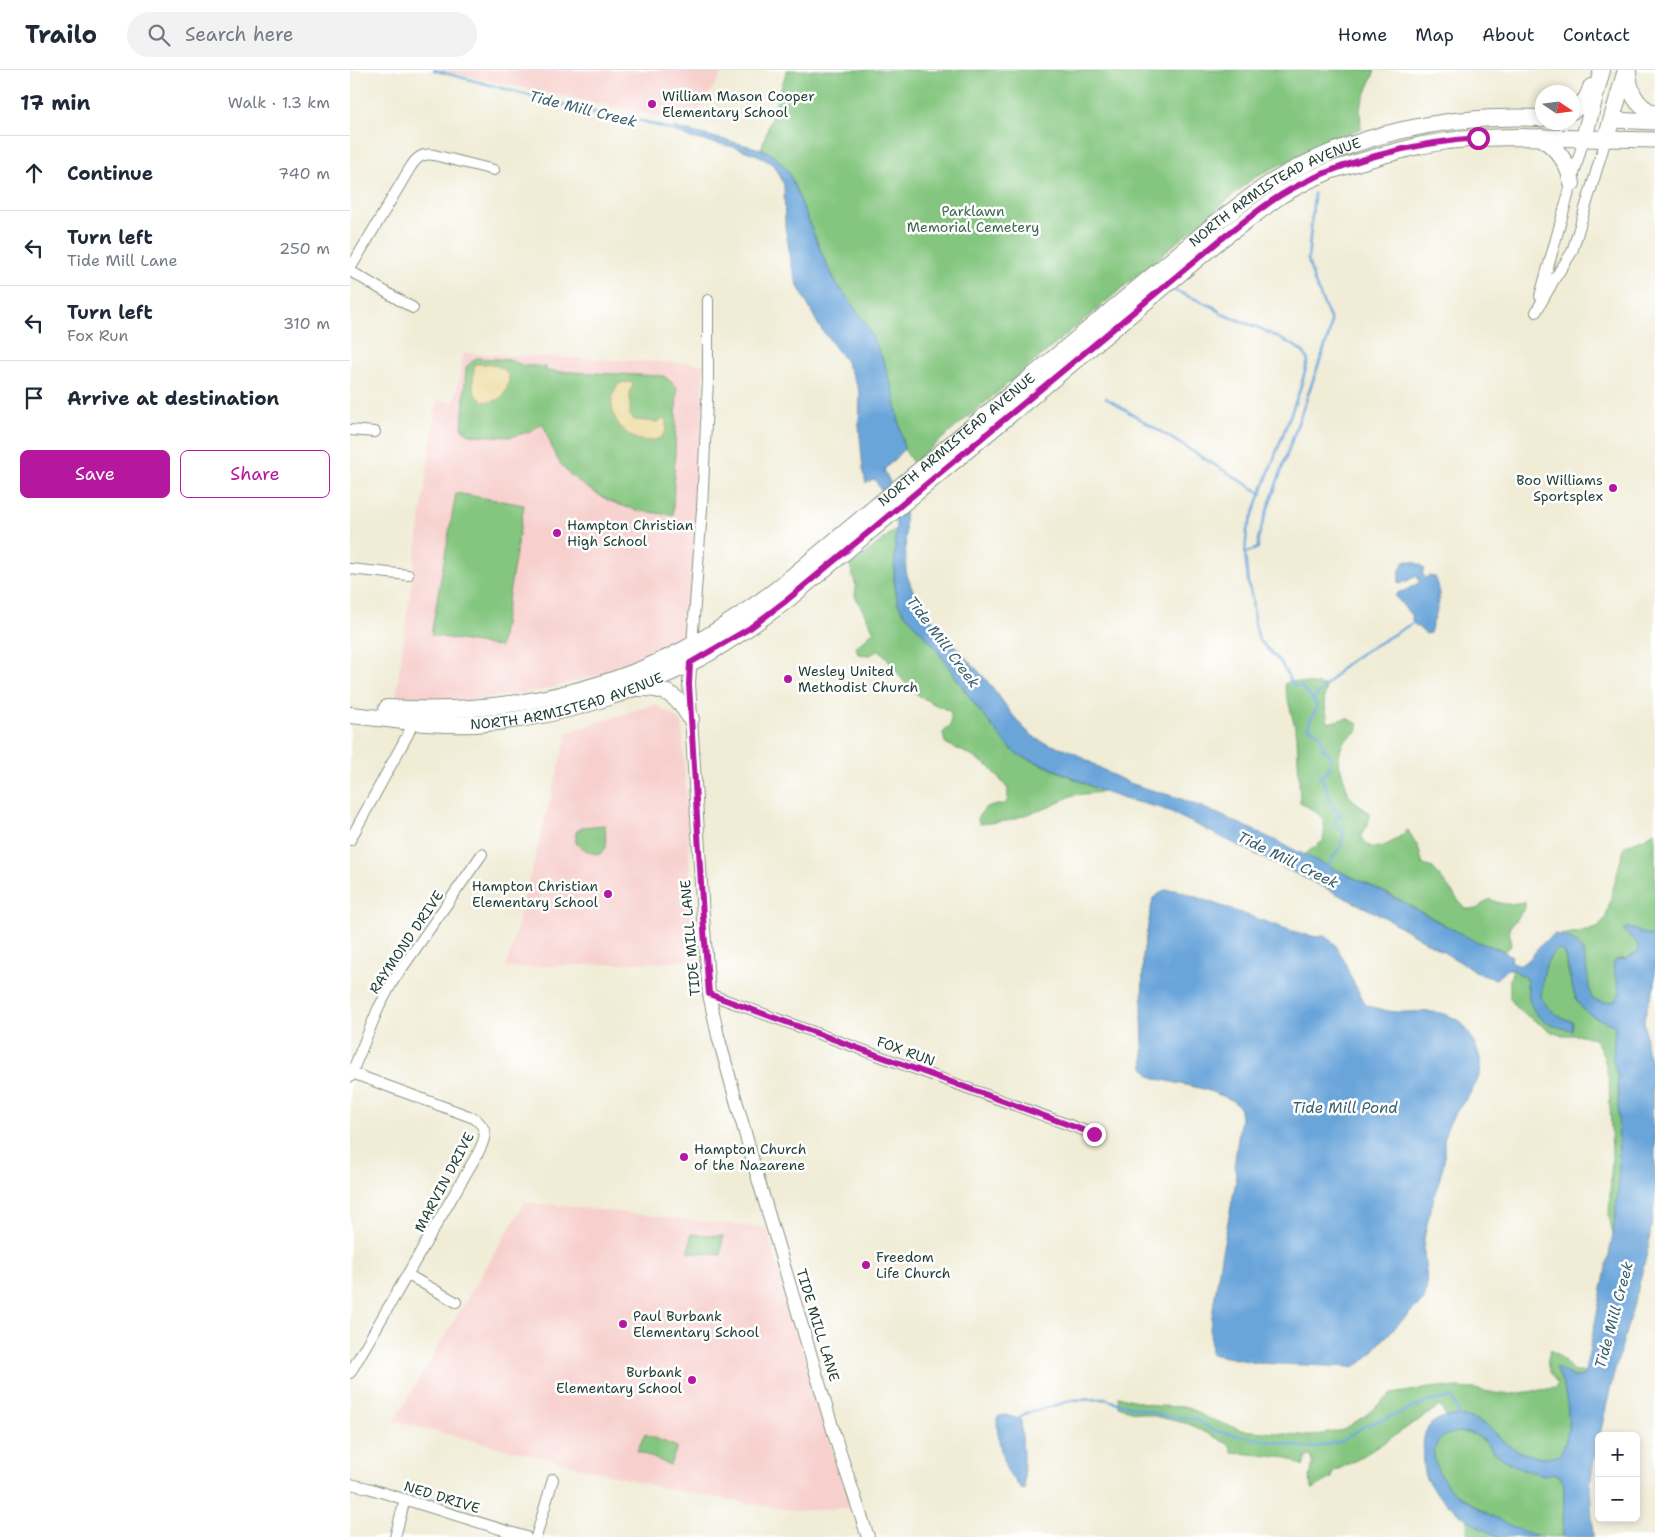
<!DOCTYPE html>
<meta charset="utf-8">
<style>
:root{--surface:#fff;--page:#f2f2f3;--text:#1f2937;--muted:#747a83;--line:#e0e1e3;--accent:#b5179e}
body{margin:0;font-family:"Shantell Sans",sans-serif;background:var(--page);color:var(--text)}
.controls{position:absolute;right:15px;bottom:15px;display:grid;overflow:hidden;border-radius:8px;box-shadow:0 2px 8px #0003}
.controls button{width:45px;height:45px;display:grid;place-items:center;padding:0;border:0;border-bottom:1px solid var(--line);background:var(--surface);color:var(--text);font:25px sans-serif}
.compass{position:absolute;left:1185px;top:15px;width:45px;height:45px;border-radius:50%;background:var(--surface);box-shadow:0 2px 8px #0003;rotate:103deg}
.stop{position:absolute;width:15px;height:15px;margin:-11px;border:4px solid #b5179e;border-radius:50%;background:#fff}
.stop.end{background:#b5179e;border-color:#fff;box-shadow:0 1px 5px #0008}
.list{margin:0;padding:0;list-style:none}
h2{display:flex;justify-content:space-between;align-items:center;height:65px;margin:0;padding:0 20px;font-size:21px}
h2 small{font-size:16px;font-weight:400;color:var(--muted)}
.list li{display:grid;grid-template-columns:32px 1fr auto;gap:15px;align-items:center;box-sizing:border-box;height:75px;padding:0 20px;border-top:1px solid var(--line)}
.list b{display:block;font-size:19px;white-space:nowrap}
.list p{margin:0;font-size:16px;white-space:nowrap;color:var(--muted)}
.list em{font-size:16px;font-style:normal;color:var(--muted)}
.actions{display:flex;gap:10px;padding:15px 20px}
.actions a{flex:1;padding:11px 0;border:1px solid var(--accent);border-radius:8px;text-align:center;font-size:18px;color:var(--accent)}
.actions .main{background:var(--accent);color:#fff}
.icon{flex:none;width:28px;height:28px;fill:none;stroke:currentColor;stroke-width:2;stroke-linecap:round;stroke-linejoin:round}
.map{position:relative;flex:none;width:1305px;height:1467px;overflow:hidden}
header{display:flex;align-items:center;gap:30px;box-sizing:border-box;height:70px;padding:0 25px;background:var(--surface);border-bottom:1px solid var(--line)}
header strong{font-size:24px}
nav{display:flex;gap:28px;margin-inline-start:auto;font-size:18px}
.search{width:350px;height:45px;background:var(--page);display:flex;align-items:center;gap:12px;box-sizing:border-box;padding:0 18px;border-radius:28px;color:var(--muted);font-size:19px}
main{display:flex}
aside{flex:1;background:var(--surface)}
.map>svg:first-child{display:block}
.built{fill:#f7d0cd}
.green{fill:#84c67f;stroke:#52825a}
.sand{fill:#eeda9e;stroke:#868c69}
.water{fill:#6aa5da;stroke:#447187}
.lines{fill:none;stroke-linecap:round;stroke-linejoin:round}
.stream{stroke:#6aa5da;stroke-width:2.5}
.minor-casing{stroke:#889485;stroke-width:12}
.tertiary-casing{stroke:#889485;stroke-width:14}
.secondary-casing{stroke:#889485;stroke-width:17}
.primary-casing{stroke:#889485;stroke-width:18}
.minor{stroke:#fff;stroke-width:10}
.tertiary{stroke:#fff;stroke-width:12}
.secondary{stroke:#fff;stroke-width:15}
.primary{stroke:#fff;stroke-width:16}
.route{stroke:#b5179e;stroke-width:6}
.poi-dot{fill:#b5179e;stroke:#fff;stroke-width:2}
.labels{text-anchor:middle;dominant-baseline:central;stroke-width:5;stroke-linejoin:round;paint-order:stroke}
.poi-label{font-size:14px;fill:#1f3d34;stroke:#fff;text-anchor:start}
.street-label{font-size:14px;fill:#1f3d34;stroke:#fff}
.park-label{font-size:14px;fill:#3d664a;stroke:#fff}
.water-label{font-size:15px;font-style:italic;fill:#39616e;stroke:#fff}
</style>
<header>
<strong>Trailo</strong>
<div class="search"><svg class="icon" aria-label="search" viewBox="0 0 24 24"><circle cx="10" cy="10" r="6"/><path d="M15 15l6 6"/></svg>Search here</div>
<nav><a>Home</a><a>Map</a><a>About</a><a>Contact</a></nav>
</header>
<main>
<aside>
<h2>17 min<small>Walk · 1.3 km</small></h2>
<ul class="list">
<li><svg class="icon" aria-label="ahead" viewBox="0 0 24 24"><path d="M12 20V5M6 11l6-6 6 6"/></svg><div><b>Continue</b></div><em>740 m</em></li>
<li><svg class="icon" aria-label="left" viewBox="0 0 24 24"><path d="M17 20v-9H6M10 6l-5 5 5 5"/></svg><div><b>Turn left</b><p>Tide Mill Lane</p></div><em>250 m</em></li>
<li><svg class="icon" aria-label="left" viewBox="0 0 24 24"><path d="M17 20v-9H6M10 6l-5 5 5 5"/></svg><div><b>Turn left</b><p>Fox Run</p></div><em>310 m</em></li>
<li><svg class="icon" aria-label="arrive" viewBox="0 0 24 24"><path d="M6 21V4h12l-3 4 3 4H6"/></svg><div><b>Arrive at destination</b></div></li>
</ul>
<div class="actions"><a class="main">Save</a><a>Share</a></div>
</aside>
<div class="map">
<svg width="1305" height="1467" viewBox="0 0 1305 1467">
<rect width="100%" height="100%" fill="#fff"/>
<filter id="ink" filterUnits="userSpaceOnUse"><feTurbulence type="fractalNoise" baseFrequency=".02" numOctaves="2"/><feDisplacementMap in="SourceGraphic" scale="10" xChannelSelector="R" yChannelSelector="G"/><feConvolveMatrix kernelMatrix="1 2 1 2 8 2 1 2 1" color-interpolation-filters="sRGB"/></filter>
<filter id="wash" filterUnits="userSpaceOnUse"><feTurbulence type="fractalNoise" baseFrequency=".0096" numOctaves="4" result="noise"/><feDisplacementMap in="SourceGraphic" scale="20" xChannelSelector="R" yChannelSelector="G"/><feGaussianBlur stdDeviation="1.12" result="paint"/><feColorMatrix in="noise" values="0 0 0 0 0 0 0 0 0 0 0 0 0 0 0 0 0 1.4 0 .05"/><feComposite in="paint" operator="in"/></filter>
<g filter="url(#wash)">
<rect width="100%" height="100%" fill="#f0ecd6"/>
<g class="built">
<path d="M 88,0 L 374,0 L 341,53 Z"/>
<path d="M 114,283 L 354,294 L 348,439 L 339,565 L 266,600 L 190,621 L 115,631 L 45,633 L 87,330 L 104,331 Z"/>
<path d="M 305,634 L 332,652 L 345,891 L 156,898 L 218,662 Z"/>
<path d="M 175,1132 L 416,1158 L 500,1438 L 446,1441 L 322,1420 L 44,1351 Z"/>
</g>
<g class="green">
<path d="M 437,0 L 1025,0 L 1010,38 L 1011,58 L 906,106 L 563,393 L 554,379 L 543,320 L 533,290 L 516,254 L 486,212 L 475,191 L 439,103 C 431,91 424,85 411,79 Z"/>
<path d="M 126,288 L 161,290 L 172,295 L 196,297 L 196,301 L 314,306 L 327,317 L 323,445 C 287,441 270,439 239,419 C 229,412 219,405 212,396 C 203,383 198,367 193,353 L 181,361 L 160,367 L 121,365 L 112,359 L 116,297 Z"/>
<path d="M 106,423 L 174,435 L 150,577 L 81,565 Z"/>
<path d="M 546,459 L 544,511 L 548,534 L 553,542 L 584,576 L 628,639 L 665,683 L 754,722 L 723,725 L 700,737 L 657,751 L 630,754 L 627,748 L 636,737 L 654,734 L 658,730 L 658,719 L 640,697 L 618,684 L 595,673 L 593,663 L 601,654 L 601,642 C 587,635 568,628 557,615 C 547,604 541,590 529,580 L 520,585 L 508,584 L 506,577 L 524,561 L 505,526 L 506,516 L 500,496 Z"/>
<path d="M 940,611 L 976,616 L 974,628 L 978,653 L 997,648 L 1008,654 L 1008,660 L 993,672 L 988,689 L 999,726 L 1019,743 L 1018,755 L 1011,765 C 1021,791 1045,770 1058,760 L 1068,777 L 1073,795 L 1083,798 L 1115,839 L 1127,839 C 1143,824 1137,831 1155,834 C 1161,835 1169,832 1175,832 L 1175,838 L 1159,858 L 1161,876 L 1154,881 L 1122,870 L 1043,826 L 954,785 L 973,771 C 978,746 970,745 950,732 L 947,665 L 934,614 Z"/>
<path d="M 255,755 L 256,778 L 250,784 C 241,785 233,778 226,773 L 226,762 L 232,757 Z"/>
<path d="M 1305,761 L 1305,864 L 1301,866 L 1279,858 L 1274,859 C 1279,870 1289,867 1288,882 L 1276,889 L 1269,888 L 1267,910 L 1270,923 L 1266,930 C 1258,934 1251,932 1242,929 L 1238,916 L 1233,881 L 1229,874 L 1220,869 L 1211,865 L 1248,858 L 1256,847 L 1274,777 C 1285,770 1296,770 1305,761 Z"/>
<path d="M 1208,879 L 1213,882 C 1219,899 1221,926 1233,939 C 1241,947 1255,951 1265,956 L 1263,990 L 1268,1007 L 1269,1113 L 1263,1165 L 1259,1145 L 1262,1087 L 1259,1011 L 1254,987 L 1247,972 L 1242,968 L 1232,965 L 1211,965 L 1202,962 L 1167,939 L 1160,928 L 1160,909 L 1163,899 L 1168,903 L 1176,908 L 1179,930 L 1201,955 L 1222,960 L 1223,952 C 1207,946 1201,942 1191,928 C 1193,911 1192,891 1208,879 Z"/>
<path d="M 341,1164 L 373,1166 L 371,1185 L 339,1182 Z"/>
<path d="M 1201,1280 L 1211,1287 L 1224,1302 L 1235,1302 L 1232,1307 L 1223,1307 L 1215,1301 L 1207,1303 C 1222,1325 1223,1361 1210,1384 C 1193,1390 1173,1386 1158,1375 C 1154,1372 1151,1368 1147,1364 C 1132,1350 1117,1344 1097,1348 L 1090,1336 L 1010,1388 L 983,1402 L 982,1408 L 962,1419 L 960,1408 L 963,1392 L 961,1386 L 956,1387 L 953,1397 L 938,1388 L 882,1382 L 880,1375 L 839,1354 L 777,1340 L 769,1336 L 768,1326 L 806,1336 L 838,1337 L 855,1347 L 891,1360 L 961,1366 L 993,1360 L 1016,1345 L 1042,1324 L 1086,1317 L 1124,1319 L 1150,1324 L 1163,1324 L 1205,1318 L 1208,1314 C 1199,1302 1194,1295 1201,1280 Z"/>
<path d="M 1104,1362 L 1124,1364 L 1136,1373 L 1146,1384 L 1169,1397 L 1193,1405 L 1206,1404 L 1210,1406 L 1214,1414 L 1213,1467 C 1199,1467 1187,1467 1175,1462 C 1153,1454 1133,1441 1114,1428 C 1110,1425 1104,1423 1101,1420 C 1090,1410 1077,1384 1087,1371 C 1091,1366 1099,1364 1104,1362 Z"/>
<path d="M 295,1364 L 327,1377 L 320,1395 L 287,1381 Z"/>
<path d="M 1117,1448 L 1135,1460 L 1151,1467 L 1118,1467 Z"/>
</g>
<g class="sand">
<path d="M 125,294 C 139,294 163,294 158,315 C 157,320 154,325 150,328 C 137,337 123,329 123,314 C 124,307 123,300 125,294 Z"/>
<path d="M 279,312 L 283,313 L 283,316 L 280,320 L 280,345 L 284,350 L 309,352 L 312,349 L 316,350 L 316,360 L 312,367 C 280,384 246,339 270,313 Z"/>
</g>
<g class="water">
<path d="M 323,57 L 411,79 C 424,85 431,91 439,103 L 475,191 L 486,212 L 516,254 L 533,290 L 543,320 L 554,379 L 534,400 L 555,443 L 556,501 C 565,541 612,581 638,612 C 654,631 666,655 687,669 C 696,675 709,676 719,680 C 738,690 755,702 775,711 C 796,720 818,723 839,732 C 880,748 920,768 959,787 C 988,801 1017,813 1045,828 C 1070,841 1095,856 1121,869 C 1135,876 1149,878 1162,886 L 1160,891 C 1174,900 1181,887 1189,877 C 1193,872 1199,868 1205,864 C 1243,870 1233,900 1242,929 C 1251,932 1258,934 1266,930 L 1270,923 L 1263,898 L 1265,890 L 1276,889 L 1288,882 C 1289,867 1279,870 1274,859 L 1279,858 L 1301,866 L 1305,864 L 1305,915 L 1298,933 L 1294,949 L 1297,981 L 1303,997 L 1302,1051 L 1305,1070 L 1305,1130 L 1298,1179 L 1286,1226 L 1262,1311 L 1243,1396 L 1240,1414 L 1243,1467 L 1213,1467 L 1214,1415 L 1210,1406 C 1204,1403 1197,1405 1191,1404 C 1179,1402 1166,1397 1155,1390 C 1143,1383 1134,1365 1119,1363 C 1088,1358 1074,1381 1092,1407 C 1095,1411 1097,1416 1100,1419 C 1104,1423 1109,1425 1113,1428 C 1138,1445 1163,1459 1192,1467 C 1180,1467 1161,1467 1150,1467 C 1129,1461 1082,1426 1075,1406 C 1072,1398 1073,1387 1073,1379 C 1073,1367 1075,1356 1087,1350 C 1103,1342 1126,1347 1140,1358 C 1147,1364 1152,1372 1160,1376 C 1176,1386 1193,1390 1210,1384 C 1222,1363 1219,1338 1213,1315 C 1212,1308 1207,1304 1206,1297 L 1223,1307 L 1232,1307 L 1235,1302 L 1263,1165 L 1269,1113 L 1268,1007 L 1263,990 L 1265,956 C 1255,951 1241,947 1233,939 C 1221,926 1220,899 1214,882 L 1208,879 C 1192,890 1193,911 1191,928 C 1201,942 1207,946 1223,952 L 1222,960 C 1204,957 1186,951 1180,932 C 1177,924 1179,916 1176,908 L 1168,903 L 1163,899 L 1157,899 L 1146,909 L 1132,905 L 1036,848 L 822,743 L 811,738 L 774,729 L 754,722 L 695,695 L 678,689 L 665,683 L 653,670 L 628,639 L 584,576 L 553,542 L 548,534 L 544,511 L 546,450 L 526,411 L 524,409 L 516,413 L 513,400 L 509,355 L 510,324 L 507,315 L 495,290 L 469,256 L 448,216 L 442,197 L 435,156 L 434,115 L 430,106 L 425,96 L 410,86 L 384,77 L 336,67 Z"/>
<path d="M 1059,491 C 1065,492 1070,494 1075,499 L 1072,502 L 1075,508 L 1079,506 L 1085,507 C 1095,525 1085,545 1080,563 L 1076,564 L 1063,553 L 1061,545 L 1045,526 L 1049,522 L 1054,521 L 1070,512 L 1067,506 L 1050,514 L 1048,513 L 1050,500 L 1054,492 Z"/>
<path d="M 815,820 L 826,820 L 948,863 L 966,867 L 974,866 L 984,873 L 994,890 L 1000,906 L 1016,935 C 1026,938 1035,941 1046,942 C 1068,943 1088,937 1109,951 C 1119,959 1132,985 1131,998 C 1127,1024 1101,1040 1095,1065 C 1093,1074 1095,1083 1094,1092 C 1088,1118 1078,1143 1074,1170 C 1072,1189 1081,1211 1074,1230 C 1059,1243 1045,1257 1031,1272 C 1021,1282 1016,1293 1002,1297 L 907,1293 L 861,1284 L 860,1259 L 871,1187 L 886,1111 L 885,1090 L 891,1047 L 889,1036 L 880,1029 L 854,1019 L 808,1009 L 800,1006 L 794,997 L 792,947 L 793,883 L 803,828 Z"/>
<path d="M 656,1345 L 666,1348 L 671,1350 L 675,1420 L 671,1419 C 667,1412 660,1407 657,1400 C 651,1387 647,1362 647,1348 L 650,1346 Z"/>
</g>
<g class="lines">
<g class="stream">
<path d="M 84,0 L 222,37 L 264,47 L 292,51 L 334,64"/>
<path d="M 821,219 L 864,237 L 872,244 L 909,258 L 945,276 L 954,283 L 958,291 L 949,322 L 897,460 L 895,483 L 898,512 L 902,529 L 904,550 L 909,570 L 931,593 L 943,615 L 952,617 L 967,635 C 965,646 959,648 958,657 L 971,665 L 973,679 L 980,684 L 981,690 L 977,703 L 968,707 C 980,714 976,725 982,735 C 984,739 988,742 991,745 L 985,749 L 985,756 L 994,761 L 991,777 L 983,787 L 978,797"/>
<path d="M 756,328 L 912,424"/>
<path d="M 895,483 L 908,478 L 908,469 L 911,458 L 979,265 L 981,251 L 964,211 L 958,190 L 964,124"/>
<path d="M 963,629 L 995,595 L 1012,583 L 1063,553"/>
<path d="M 669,1349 L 674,1344 L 724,1330 L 754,1329 L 815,1346 L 845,1349 L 864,1361 L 957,1378 L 971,1376 L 992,1371 L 1014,1356 L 1050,1343 L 1077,1332 L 1102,1327 L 1110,1347"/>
</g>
</g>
</g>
<g filter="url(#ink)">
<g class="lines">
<defs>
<g id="minor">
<path d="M 0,199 L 60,98 C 66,88 72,83 84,85 L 144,100"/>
<path d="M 0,201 L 63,238"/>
<path d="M 1190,226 L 1234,68"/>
<path d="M 1186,242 L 1205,208 L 1222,182 L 1256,69"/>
<path d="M 0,360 L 25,362"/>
<path d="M 0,499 L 58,505"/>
<path d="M 342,575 L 352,439 L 358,310 L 358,230"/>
<path d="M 0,770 L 58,664 L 65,648"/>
<path d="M 359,924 L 744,1064"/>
<path d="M 0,1007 L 28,939 L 43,911 L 132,784"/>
<path d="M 58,1205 L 106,1232"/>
<path d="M 0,1303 L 128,1083 C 136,1068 139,1059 124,1048 L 2,1003"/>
<path d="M 0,1414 L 18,1418 L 176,1467"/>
<path d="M 45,1467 L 55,1429"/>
<path d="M 186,1467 L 203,1409"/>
</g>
<path id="tertiary" d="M 341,586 L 339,613 L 353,847 L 359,924 L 368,966 L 406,1102 L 489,1380 L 518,1467"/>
<g id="secondary">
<path d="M 1262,50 L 1305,52"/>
<path d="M 1256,69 L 1305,70"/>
</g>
<g id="primary">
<path d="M 1278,1 C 1279,21 1285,36 1305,44"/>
<path d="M 1222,41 C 1233,35 1238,28 1241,17"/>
<path d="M 1191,67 C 1208,80 1218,92 1222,113"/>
<path d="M 1234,68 L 1252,0"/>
<path d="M 288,618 C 316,617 327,625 341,649"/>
<path id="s1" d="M 37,638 C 138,645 243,627 333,580 C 366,563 396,542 426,520 L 867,152 C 885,139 903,124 922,112 C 1004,63 1098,44 1192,48"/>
<path id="s2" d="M 0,645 C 41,649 83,656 125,654 C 203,649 283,624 352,587 C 382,570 410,550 437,530 L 870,170 L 931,125 L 957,111 L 982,100 L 1033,85 L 1068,76 L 1097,71 L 1128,68 L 1167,67 L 1256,69 L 1276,0"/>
</g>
</defs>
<use href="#minor" class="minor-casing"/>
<use href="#tertiary" class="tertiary-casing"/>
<use href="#secondary" class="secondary-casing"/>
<use href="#primary" class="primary-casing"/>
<use href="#minor" class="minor"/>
<use href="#tertiary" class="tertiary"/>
<use href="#secondary" class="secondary"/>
<use href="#primary" class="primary"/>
</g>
</g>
<g class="lines" filter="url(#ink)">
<path class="route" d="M 744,1064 L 359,924 L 353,847 L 339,614 L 340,593 L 400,558 L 437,530 L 870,170 C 890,155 910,138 931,125 C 985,92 1066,72 1128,68"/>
</g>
<g class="poi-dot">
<circle cx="302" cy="34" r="5"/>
<circle cx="1263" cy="418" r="5"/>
<circle cx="207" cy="463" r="5"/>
<circle cx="438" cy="609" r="5"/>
<circle cx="258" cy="824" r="5"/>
<circle cx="334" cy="1087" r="5"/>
<circle cx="516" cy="1195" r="5"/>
<circle cx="273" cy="1254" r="5"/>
<circle cx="342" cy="1310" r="5"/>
</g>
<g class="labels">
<g class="poi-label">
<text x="312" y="26">William Mason Cooper<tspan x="312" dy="16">Elementary School</tspan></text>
<text x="1253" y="410" text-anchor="end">Boo Williams<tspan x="1253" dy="16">Sportsplex</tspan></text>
<text x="217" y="455">Hampton Christian<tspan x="217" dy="16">High School</tspan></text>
<text x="448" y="601">Wesley United<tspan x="448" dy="16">Methodist Church</tspan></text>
<text x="248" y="816" text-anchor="end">Hampton Christian<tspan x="248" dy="16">Elementary School</tspan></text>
<text x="344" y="1079">Hampton Church<tspan x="344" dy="16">of the Nazarene</tspan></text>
<text x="526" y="1187">Freedom<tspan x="526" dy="16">Life Church</tspan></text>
<text x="283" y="1246">Paul Burbank<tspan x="283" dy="16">Elementary School</tspan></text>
<text x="332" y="1302" text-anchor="end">Burbank<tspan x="332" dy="16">Elementary School</tspan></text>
</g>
<g class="street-label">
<text stroke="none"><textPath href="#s1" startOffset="1056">NORTH ARMISTEAD AVENUE</textPath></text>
<text stroke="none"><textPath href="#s1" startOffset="651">NORTH ARMISTEAD AVENUE</textPath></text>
<text stroke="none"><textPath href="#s2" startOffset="220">NORTH ARMISTEAD AVENUE</textPath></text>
<text transform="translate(340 868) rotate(-95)">TIDE MILL LANE</text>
<text transform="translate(56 872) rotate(-56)">RAYMOND DRIVE</text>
<text transform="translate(556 981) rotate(20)">FOX RUN</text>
<text transform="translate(94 1112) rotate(-62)">MARVIN DRIVE</text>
<text transform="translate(468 1255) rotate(73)">TIDE MILL LANE</text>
<text transform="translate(92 1427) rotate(17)">NED DRIVE</text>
</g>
<g class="park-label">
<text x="623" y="141">Parklawn<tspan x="623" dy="16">Memorial Cemetery</tspan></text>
</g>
<g class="water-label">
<text transform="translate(233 39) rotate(14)">Tide Mill Creek</text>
<text transform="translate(593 572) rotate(53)">Tide Mill Creek</text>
<text transform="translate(938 790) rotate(26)">Tide Mill Creek</text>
<text x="995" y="1038">Tide Mill Pond</text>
<text transform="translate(1264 1245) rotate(-75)">Tide Mill Creek</text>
</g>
</g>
</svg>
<div class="controls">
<button>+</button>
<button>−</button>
</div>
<svg class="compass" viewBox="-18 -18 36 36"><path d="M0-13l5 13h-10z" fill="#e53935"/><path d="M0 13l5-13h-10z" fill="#747a83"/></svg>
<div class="stop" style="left:1128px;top:68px"></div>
<div class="stop end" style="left:744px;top:1064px"></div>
</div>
</main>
